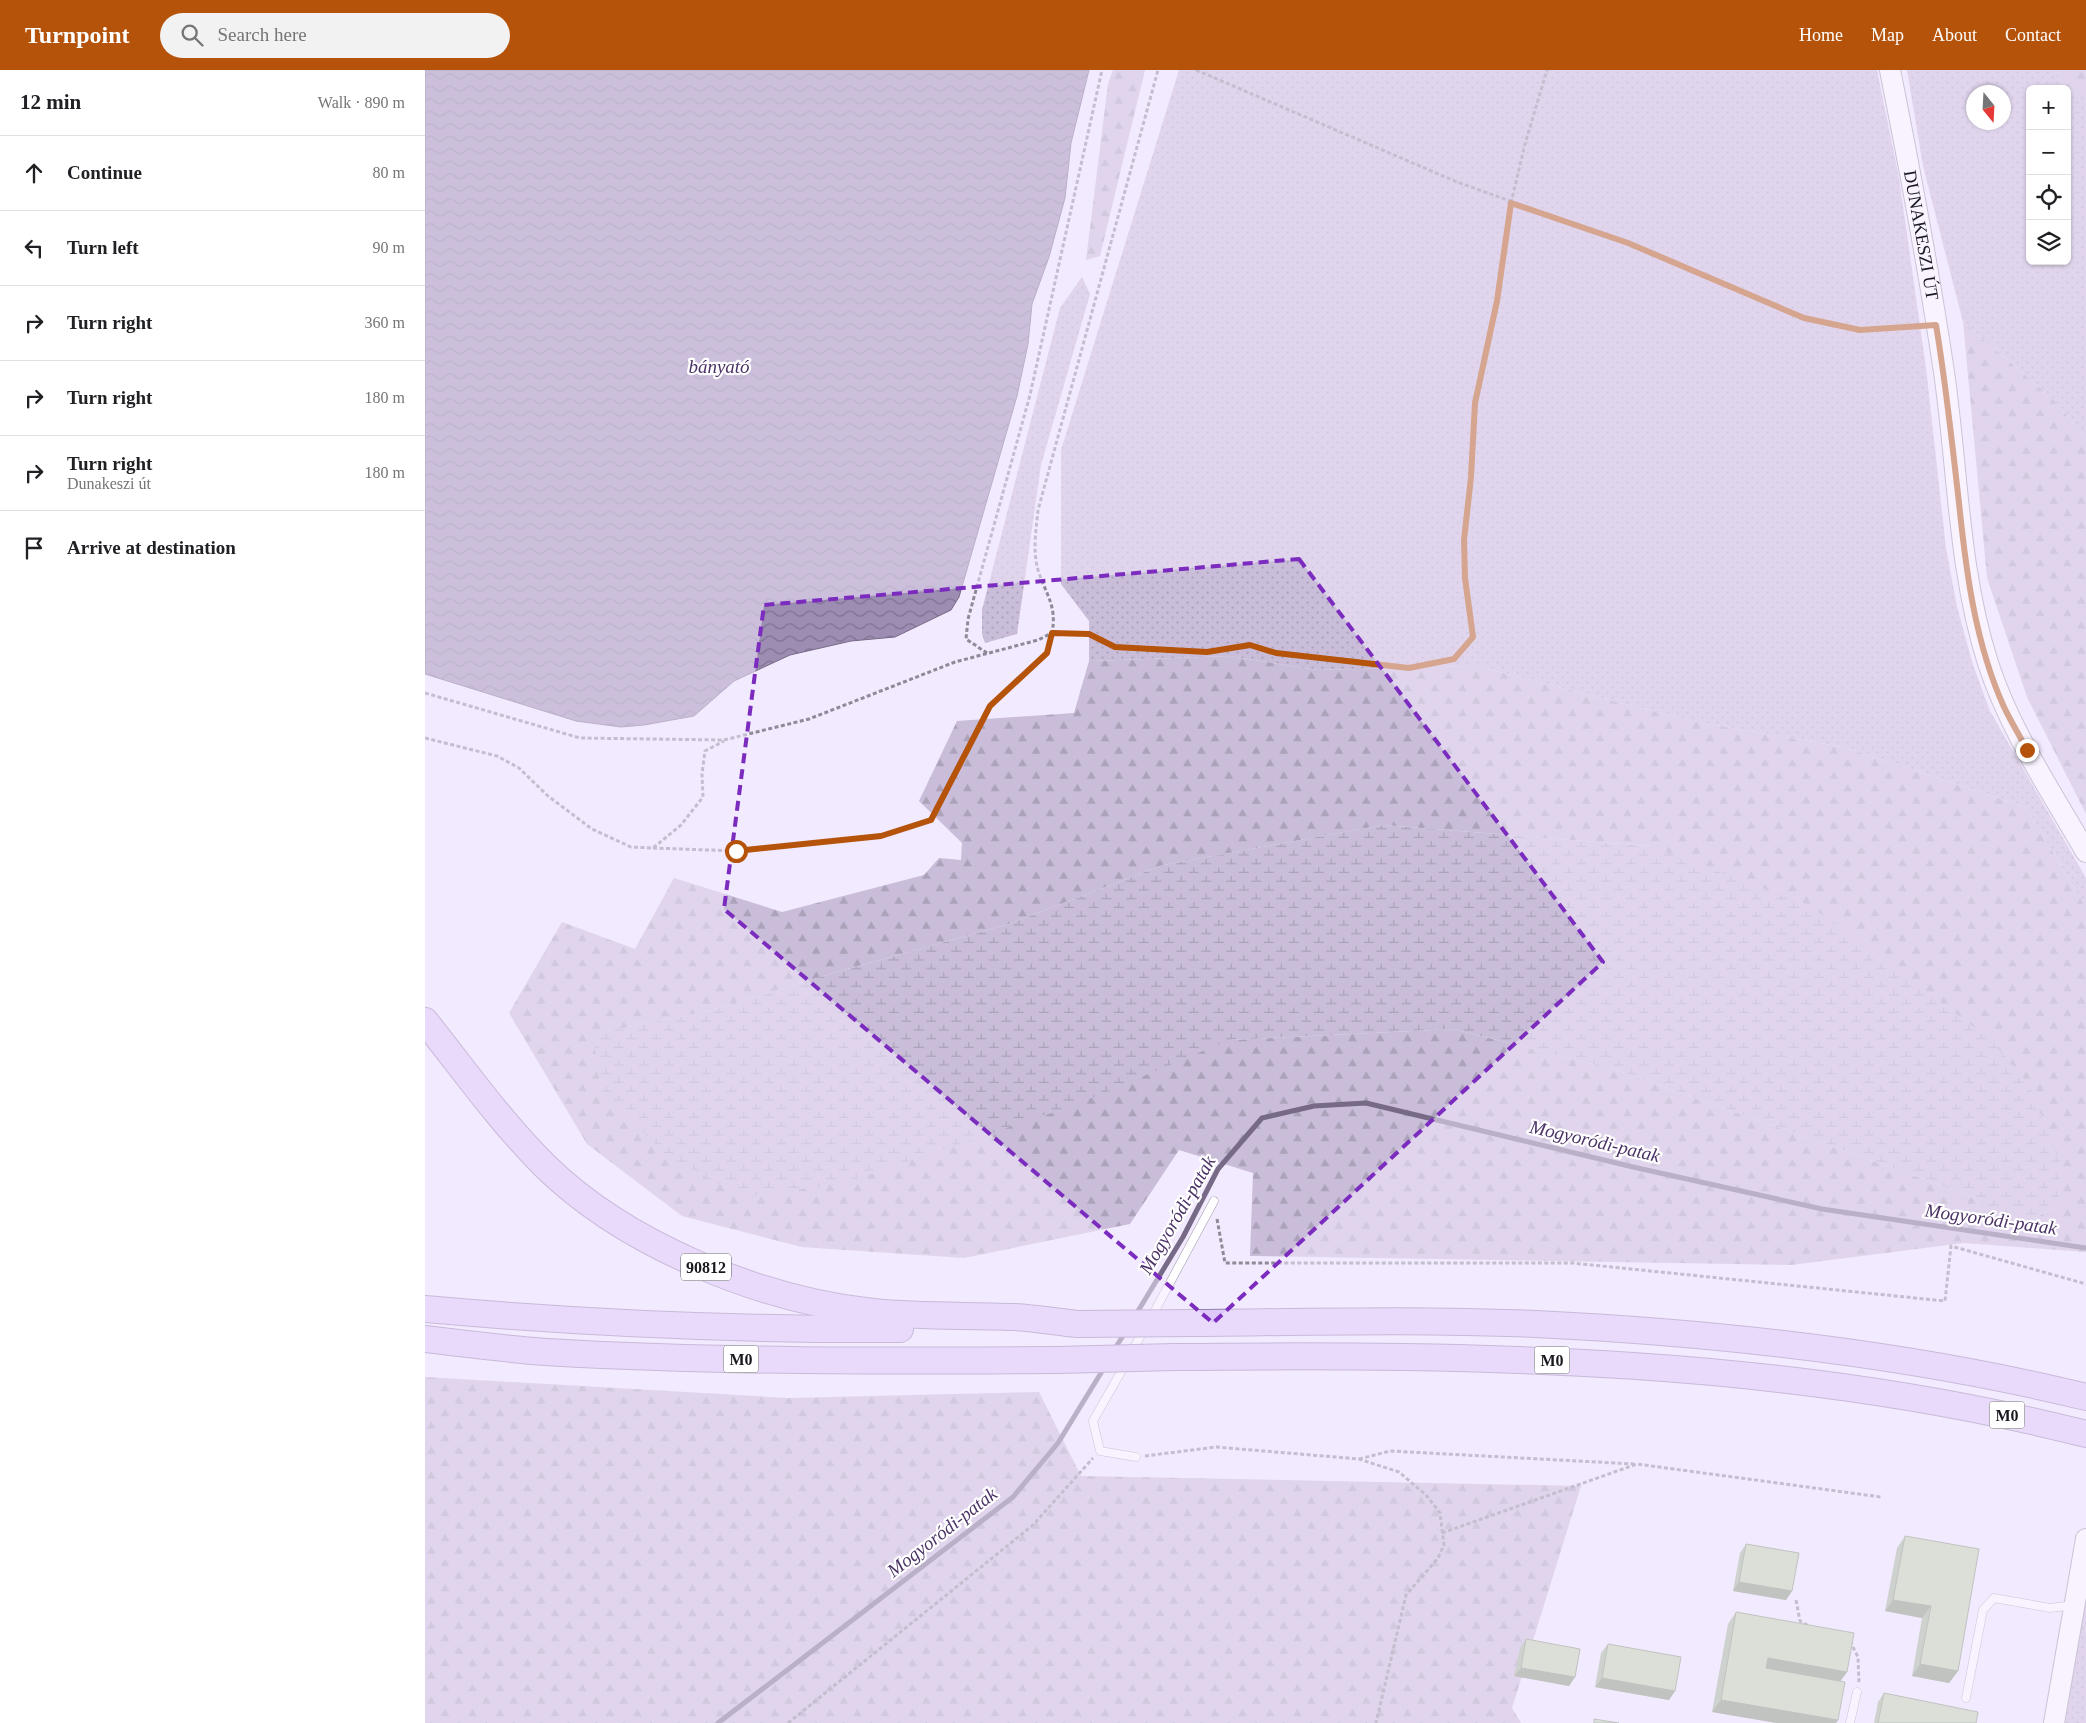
<!DOCTYPE html>
<meta charset="utf-8">
<style>
:root{--surface:#fff;--page:#f2f2f2;--text:#202124;--muted:#757577;--line:#e0e0e0;--accent:#b45309}
body{margin:0;font-family:"Times New Roman",serif;background:var(--page);color:var(--text)}
.controls{position:absolute;right:15px;top:15px;display:grid;overflow:hidden;border-radius:8px;box-shadow:0 1px 4px #0004}
.controls button{width:45px;height:45px;display:grid;place-items:center;padding:0;border:0;border-bottom:1px solid var(--line);background:var(--surface);color:var(--text);font:25px sans-serif}
.compass{position:absolute;left:1541px;top:15px;width:45px;height:45px;border-radius:50%;background:var(--surface);box-shadow:0 1px 4px #0004;rotate:162deg}
.stop{position:absolute;width:15px;height:15px;margin:-11px;border:4px solid #b45309;border-radius:50%;background:#fff}
.stop.end{background:#b45309;border-color:#fff;box-shadow:0 1px 5px #0008}
.list{margin:0;padding:0;list-style:none}
h2{display:flex;justify-content:space-between;align-items:center;height:65px;margin:0;padding:0 20px;font-size:21px}
h2 small{font-size:16px;font-weight:400;color:var(--muted)}
.list li{display:grid;grid-template-columns:32px 1fr auto;gap:15px;align-items:center;box-sizing:border-box;height:75px;padding:0 20px;border-top:1px solid var(--line)}
.list b{display:block;font-size:19px;white-space:nowrap}
.list p{margin:0;font-size:16px;white-space:nowrap;color:var(--muted)}
.list em{font-size:16px;font-style:normal;color:var(--muted)}
.icon{flex:none;width:28px;height:28px;fill:none;stroke:currentColor;stroke-width:2;stroke-linecap:round;stroke-linejoin:round}
.map{position:relative;flex:none;width:1661px;height:1653px;overflow:hidden}
header{display:flex;align-items:center;gap:30px;box-sizing:border-box;height:70px;padding:0 25px;background:var(--accent);color:#fff}
header strong{font-size:24px}
nav{display:flex;gap:28px;margin-inline-start:auto;font-size:18px}
.search{width:350px;height:45px;background:var(--page);display:flex;align-items:center;gap:12px;box-sizing:border-box;padding:0 18px;border-radius:28px;color:var(--muted);font-size:19px}
main{display:flex}
aside{flex:1;background:var(--surface)}
.map>svg:first-child{display:block}
.grass{fill:url(#grass-dots);fill-rule:evenodd}
.forest{fill:url(#forest-firs);fill-rule:evenodd}
.wetland{fill:url(#wetland-marsh)}
.water{fill:url(#water-waves);stroke:#766a87}
.lines{fill:none;stroke-linecap:round;stroke-linejoin:round}
.stream{stroke:#766a87;stroke-width:5}
.service-casing{stroke:#9d95a7;stroke-width:9}
.tertiary-casing{stroke:#9d95a7;stroke-width:22}
.trunk-casing{stroke:#9481ac;stroke-width:28}
.path{stroke:#8f8a98;stroke-width:3;stroke-dasharray:4 2.5;stroke-linecap:butt}
.service{stroke:#fff;stroke-width:8}
.tertiary{stroke:#fff;stroke-width:20}
.trunk{stroke:#dec8fa;stroke-width:26}
.trunk-bridge-casing{stroke:#9481ac;stroke-width:28;stroke-linecap:butt}
.trunk-bridge{stroke:#dec8fa;stroke-width:26}
.wall{fill:#a3b594}
.shaded-wall{fill:#859478}
.building{fill:#bed3ac;stroke:#859478}
.route{stroke:#b45309;stroke-width:6}
.marked{fill:none;stroke:#7b2cbf;stroke-width:4;stroke-dasharray:10 6;stroke-linejoin:round}
.labels{text-anchor:middle;dominant-baseline:central;stroke-width:4.5;stroke-linejoin:round;paint-order:stroke}
.shield{fill:#fff;stroke:#5f5d62;stroke-width:1}
.shield-label{font-size:16px;font-weight:bold;fill:#1b181f}
.street-label{font-size:18px;fill:#1b181f;stroke:#fff}
.water-label{font-size:19px;font-style:italic;fill:#4b3366;stroke:#fff}
</style>
<header>
<strong>Turnpoint</strong>
<div class="search"><svg class="icon" aria-label="search" viewBox="0 0 24 24"><circle cx="10" cy="10" r="6"/><path d="M15 15l6 6"/></svg>Search here</div>
<nav><a>Home</a><a>Map</a><a>About</a><a>Contact</a></nav>
</header>
<main>
<aside>
<h2>12 min<small>Walk · 890 m</small></h2>
<ul class="list">
<li><svg class="icon" aria-label="ahead" viewBox="0 0 24 24"><path d="M12 20V5M6 11l6-6 6 6"/></svg><div><b>Continue</b></div><em>80 m</em></li>
<li><svg class="icon" aria-label="left" viewBox="0 0 24 24"><path d="M17 20v-9H6M10 6l-5 5 5 5"/></svg><div><b>Turn left</b></div><em>90 m</em></li>
<li><svg class="icon" aria-label="right" viewBox="0 0 24 24"><path d="M7 20v-9h11M14 6l5 5-5 5"/></svg><div><b>Turn right</b></div><em>360 m</em></li>
<li><svg class="icon" aria-label="right" viewBox="0 0 24 24"><path d="M7 20v-9h11M14 6l5 5-5 5"/></svg><div><b>Turn right</b></div><em>180 m</em></li>
<li><svg class="icon" aria-label="right" viewBox="0 0 24 24"><path d="M7 20v-9h11M14 6l5 5-5 5"/></svg><div><b>Turn right</b><p>Dunakeszi út</p></div><em>180 m</em></li>
<li><svg class="icon" aria-label="arrive" viewBox="0 0 24 24"><path d="M6 21V4h12l-3 4 3 4H6"/></svg><div><b>Arrive at destination</b></div></li>
</ul>
</aside>
<div class="map">
<svg width="1661" height="1653" viewBox="0 0 1661 1653">
<defs>
<pattern id="grass-dots" width="8" height="8" patternUnits="userSpaceOnUse" patternTransform="scale(1.25)"><rect width="8" height="8" fill="#c9bdd9"/><path d="M2 2h.1M6 6h.1" fill="none" stroke="#aca2ba" stroke-width="1.8" stroke-linecap="round"/></pattern>
<pattern id="forest-firs" width="22" height="20" patternUnits="userSpaceOnUse" patternTransform="scale(1.25)"><rect width="22" height="20" fill="#c9bdd9"/><path d="M5 1l3.5 6h-7zM16 11l3.5 6h-7z" fill="#aca2ba"/></pattern>
<pattern id="wetland-marsh" width="20" height="14" patternUnits="userSpaceOnUse" patternTransform="scale(1.25)"><rect width="20" height="14" fill="#c9bdd9"/><path d="M1 5h8M5 5V1M11 12h8M15 12V8" fill="none" stroke="#aca2ba"/></pattern>
<pattern id="water-waves" width="16" height="10" patternUnits="userSpaceOnUse" patternTransform="scale(1.25)"><rect width="16" height="10" fill="#9d8db3"/><path d="M0 5q4-4 8 0t8 0" fill="none" stroke="#7f7291"/></pattern>
</defs>
<rect width="100%" height="100%" fill="#f2eafe"/>
<g class="grass">
<path d="M 754,0 L 1452,0 L 1474,108 L 1501,298 L 1521,478 L 1532,537 L 1548,595 L 1565,641 L 1661,808 L 1661,838 L 1601,737 L 1418,677 L 1267,651 L 1051,596 L 892,600 L 804,586 L 664,591 L 664,551 L 636,514 L 636,380 Z"/>
<path d="M 1482,0 L 1629,0 L 1631,7 L 1661,33 L 1661,368 L 1627,328 L 1538,252 L 1498,96 ZM 1605,19 L 1642,19 L 1642,191 L 1605,191 ZM 1548,22 L 1578,22 L 1578,52 L 1548,52 Z"/>
<path d="M 657,207 L 665,224 L 616,395 L 592,564 L 560,573 L 557,564 L 557,540 L 635,238 Z"/>
<path d="M 1661,1511 L 1661,1653 L 1638,1653 Z"/>
</g>
<g class="forest">
<path d="M 688,0 L 720,0 L 675,186 L 661,190 L 683,14 Z"/>
<path d="M 1629,0 L 1661,0 L 1661,33 L 1631,7 Z"/>
<path d="M 1538,252 L 1627,328 L 1661,368 L 1661,744 L 1602,627 L 1562,508 Z"/>
<path d="M 804,586 L 892,600 L 1051,596 L 1267,651 L 1418,677 L 1601,737 L 1661,838 L 1661,1182 L 1539,1173 L 1366,1195 L 825,1186 L 828,1103 L 754,1080 L 705,1154 L 539,1188 L 377,1177 L 257,1146 L 162,1074 L 84,943 L 137,852 L 210,879 L 249,808 L 357,842 L 499,805 L 514,788 L 536,790 L 537,773 L 494,731 L 532,651 L 649,643 L 664,591 ZM 958,755 L 1224,776 L 1634,1136 L 1589,1158 L 1563,1150 L 1549,1128 L 1482,1103 L 1191,1000 L 1028,959 L 804,970 L 169,964 L 284,941 L 405,904 L 584,854 L 738,795 Z"/>
<path d="M 0,1307 L 363,1328 L 614,1322 L 656,1406 L 1156,1416 L 1087,1638 L 1096,1653 L 0,1653 Z"/>
</g>
<path class="wetland" d="M 958,755 L 1224,776 L 1384,835 L 1565,969 L 1604,1015 L 1636,1094 L 1634,1136 L 1589,1158 L 1563,1150 L 1549,1128 L 1482,1103 L 1191,1000 L 1028,959 L 804,970 L 650,1035 L 419,1113 L 318,1127 L 242,1086 L 176,1020 L 168,964 L 284,941 L 405,904 L 584,854 L 738,795 Z"/>
<path class="water" d="M 0,0 L 664,0 L 646,73 L 640,128 L 624,187 L 607,234 L 603,274 L 592,326 L 534,527 L 526,540 L 470,567 L 426,571 L 365,585 L 309,611 L 269,646 L 219,655 L 196,657 L 151,651 L 0,604 Z"/>
<g class="lines">
<g class="stream">
<path d="M 710,1246 L 758,1167 L 793,1099 L 837,1048 L 889,1036 L 941,1033 L 1208,1097 L 1397,1139 L 1661,1178"/>
<path d="M 689,1280 L 701,1261"/>
<path d="M 293,1653 L 588,1427 L 633,1373 L 679,1298"/>
</g>
<defs>
<g id="service">
<path d="M 726,1248 L 789,1131"/>
<path d="M 706,1283 L 720,1258"/>
<path d="M 701,1293 L 668,1351 L 675,1381 L 711,1387"/>
<path d="M 1541,1628 L 1558,1540 L 1569,1528 L 1625,1538 L 1649,1535"/>
<path d="M 1425,1653 L 1432,1622"/>
</g>
<g id="tertiary">
<path id="s1" d="M 1465,0 C 1485,100 1504,201 1519,302 C 1533,399 1533,499 1563,593 C 1585,661 1626,721 1661,782"/>
<path d="M 1629,1653 L 1661,1469"/>
</g>
<g id="trunk">
<path d="M 0,951 C 39,1000 75,1051 119,1095 C 200,1175 336,1230 448,1242 C 495,1247 542,1245 589,1247 C 610,1248 632,1252 653,1254"/>
<path d="M 0,1239 C 158,1253 316,1260 475,1259"/>
<path d="M 768,1253 C 882,1252 997,1249 1111,1254 C 1296,1263 1481,1283 1661,1327"/>
<path d="M 0,1269 C 40,1274 81,1279 121,1282 C 291,1292 462,1291 633,1290"/>
<path d="M 749,1287 C 1055,1284 1363,1288 1661,1364"/>
</g>
</defs>
<use href="#service" class="service-casing"/>
<use href="#tertiary" class="tertiary-casing"/>
<use href="#trunk" class="trunk-casing"/>
<g class="path">
<path d="M 771,0 L 1032,112 L 1203,173 L 1379,248 L 1435,260 L 1495,256"/>
<path d="M 562,583 L 541,569 L 543,549 L 605,325 L 677,0"/>
<path d="M 0,623 L 155,668 L 299,670 L 384,649 L 530,592 L 613,570 L 627,563 C 632,537 622,526 614,503 C 607,483 611,461 613,440 L 733,0"/>
<path d="M 0,668 L 72,686 L 94,698 L 123,726 L 167,759 L 206,777 L 228,778 L 256,755 L 278,727 L 277,704 L 280,681 L 299,671"/>
<path d="M 228,778 L 311,781 L 455,766 L 506,750 L 565,637 L 622,583 L 627,563 L 664,563 L 690,577 L 782,582 L 825,575 L 851,583 L 984,598 L 1029,589 L 1048,567 L 1040,508 L 1039,470 L 1046,407 L 1050,333 L 1072,231 L 1086,133 L 1100,74 L 1122,0"/>
<path d="M 792,1149 L 800,1193 L 1147,1193 L 1520,1231 L 1526,1176 L 1661,1214"/>
<path d="M 720,1386 L 791,1377 L 934,1389 L 974,1402 L 1001,1425 L 1015,1443 L 1019,1475 L 1013,1488 L 981,1525 L 951,1653"/>
<path d="M 934,1389 L 965,1381 L 1209,1394"/>
<path d="M 1017,1463 L 1212,1394 L 1456,1427"/>
<path d="M 1371,1530 L 1375,1551 L 1384,1556"/>
<path d="M 1425,1571 L 1433,1587 L 1434,1613"/>
<path d="M 363,1653 L 608,1455 L 668,1388"/>
</g>
<use href="#service" class="service"/>
<use href="#tertiary" class="tertiary"/>
<use href="#trunk" class="trunk"/>
<defs>
<g id="trunk-bridge">
<path d="M 653,1254 L 768,1253"/>
<path d="M 633,1290 L 749,1287"/>
</g>
</defs>
<use href="#trunk-bridge" class="trunk-bridge-casing"/>
<use href="#trunk-bridge" class="trunk-bridge"/>
</g>
<g class="wall">
<path d="M 1480,1466 L 1533,1601 L 1524,1613 L 1487,1606 L 1497,1548 L 1460,1541 L 1472,1478 Z"/>
<path d="M 1321,1474 L 1367,1521 L 1361,1530 L 1308,1521 L 1315,1483 Z"/>
<path d="M 1311,1542 L 1422,1602 L 1415,1611 L 1413,1650 L 1411,1653 L 1352,1653 L 1287,1642 L 1303,1554 Z"/>
<path d="M 1101,1569 L 1150,1607 L 1144,1616 L 1089,1606 L 1095,1578 Z"/>
<path d="M 1183,1574 L 1250,1621 L 1244,1630 L 1170,1617 L 1176,1583 Z"/>
<path d="M 1459,1623 L 1551,1653 L 1449,1653 L 1453,1632 Z"/>
</g>
<g class="shaded-wall">
<path d="M 1314,1512 L 1367,1521 L 1361,1530 L 1308,1521 Z"/>
<path d="M 1468,1530 L 1506,1536 L 1497,1548 L 1460,1541 Z"/>
<path d="M 1343,1588 L 1422,1602 L 1414,1613 L 1335,1599 Z"/>
<path d="M 1495,1594 L 1533,1601 L 1524,1613 L 1487,1606 Z"/>
<path d="M 1096,1598 L 1150,1607 L 1144,1616 L 1089,1606 Z"/>
<path d="M 1177,1608 L 1250,1621 L 1244,1630 L 1170,1617 Z"/>
<path d="M 1296,1630 L 1413,1650 L 1411,1653 L 1352,1653 L 1287,1642 Z"/>
</g>
<g class="building">
<path d="M 1480,1466 L 1554,1479 L 1533,1601 L 1495,1594 L 1506,1536 L 1468,1530 Z"/>
<path d="M 1321,1474 L 1374,1483 L 1367,1521 L 1314,1512 Z"/>
<path d="M 1311,1542 L 1429,1563 L 1422,1602 L 1343,1588 L 1341,1598 L 1420,1612 L 1413,1650 L 1296,1630 Z"/>
<path d="M 1101,1569 L 1155,1579 L 1150,1607 L 1096,1598 Z"/>
<path d="M 1183,1574 L 1256,1587 L 1250,1621 L 1177,1608 Z"/>
<path d="M 1459,1623 L 1553,1642 L 1551,1653 L 1453,1653 Z"/>
<path d="M 1169,1649 L 1194,1653 L 1169,1653 Z"/>
</g>
<g class="lines">
<path class="route" d="M 311,781 L 456,766 L 506,750 L 565,636 L 622,583 L 627,563 L 664,564 L 690,577 L 782,582 L 825,575 L 851,583 L 984,598 L 1029,589 L 1048,567 L 1040,508 L 1039,470 L 1046,407 L 1050,333 L 1072,231 L 1086,133 L 1203,173 L 1379,248 L 1435,260 L 1511,255 C 1521,314 1527,373 1534,433 C 1541,501 1550,573 1579,637 C 1586,652 1595,666 1602,680"/>
</g>
<path d="M0 0H1661V1653H0ZM 874,489 L 1178,892 L 788,1253 L 299,839 L 339,535 Z" fill="#f2eafe" fill-opacity=".55" fill-rule="evenodd"/>
<path class="marked" d="M 874,489 L 1178,892 L 788,1253 L 299,839 L 339,535 Z"/>
<g class="labels">
<g class="shield">
<rect x="256" y="1183.5" width="50" height="27" rx="4"/>
<rect x="298.5" y="1275.5" width="35" height="27" rx="4"/>
<rect x="1109.5" y="1276.5" width="35" height="27" rx="4"/>
<rect x="1564.5" y="1331.5" width="35" height="27" rx="4"/>
</g>
<g class="shield-label">
<text x="281" y="1197">90812</text>
<text x="316" y="1289">M0</text>
<text x="1127" y="1290">M0</text>
<text x="1582" y="1345">M0</text>
</g>
<g class="street-label">
<text stroke="none"><textPath href="#s1" startOffset="168">DUNAKESZI ÚT</textPath></text>
</g>
<g class="water-label">
<text x="294" y="296">bányató</text>
<text transform="translate(1170 1071) rotate(13)">Mogyoródi-patak</text>
<text transform="translate(752 1145) rotate(-60)">Mogyoródi-patak</text>
<text transform="translate(1566 1149) rotate(8)">Mogyoródi-patak</text>
<text transform="translate(517 1462) rotate(-38)">Mogyoródi-patak</text>
</g>
</g>
</svg>
<div class="controls">
<button>+</button>
<button>−</button>
<button><svg class="icon" aria-label="locate" viewBox="0 0 24 24"><circle cx="12" cy="12" r="6"/><path d="M12 2v4M12 18v4M2 12h4M18 12h4"/></svg></button>
<button><svg class="icon" aria-label="layers" viewBox="0 0 24 24"><path d="M12 4l9 5-9 5-9-5zM3 14l9 5 9-5"/></svg></button>
</div>
<svg class="compass" viewBox="-18 -18 36 36"><path d="M0-13l5 13h-10z" fill="#e53935"/><path d="M0 13l5-13h-10z" fill="#757577"/></svg>
<div class="stop" style="left:311px;top:781px"></div>
<div class="stop end" style="left:1602px;top:680px"></div>
</div>
</main>
